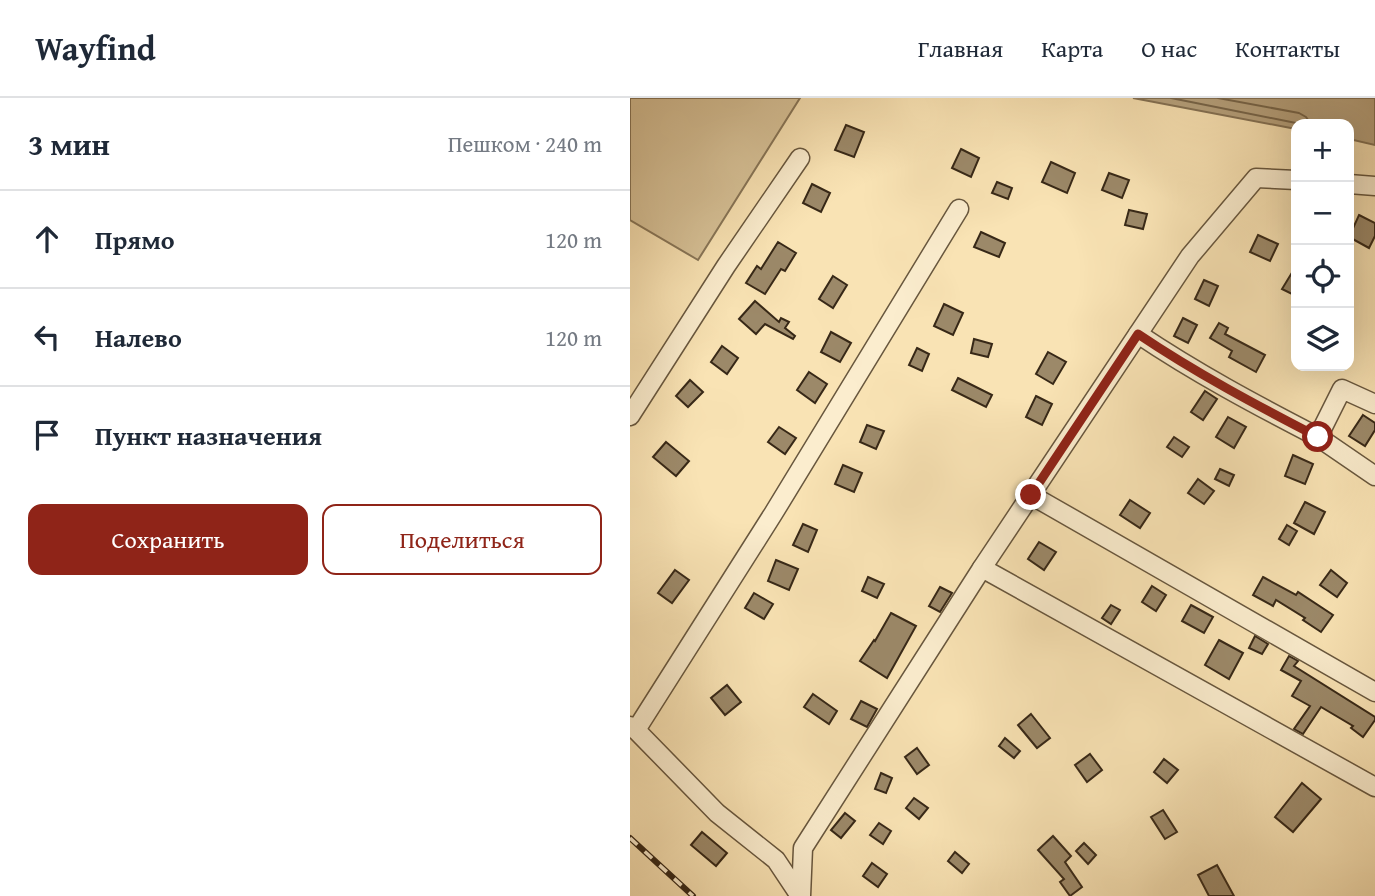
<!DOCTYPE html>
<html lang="ru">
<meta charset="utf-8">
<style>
:root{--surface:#fff;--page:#f6f6f7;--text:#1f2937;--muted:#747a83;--line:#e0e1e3;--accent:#8f2418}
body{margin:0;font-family:"Gentium Book Plus",serif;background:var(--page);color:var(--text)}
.controls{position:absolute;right:21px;top:21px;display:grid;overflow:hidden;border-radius:14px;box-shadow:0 7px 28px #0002}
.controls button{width:63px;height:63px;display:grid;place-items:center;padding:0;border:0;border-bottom:2px solid var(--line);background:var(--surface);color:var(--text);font:35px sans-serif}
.stop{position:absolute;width:21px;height:21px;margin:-16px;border:5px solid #8f2418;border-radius:50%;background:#fff}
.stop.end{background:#8f2418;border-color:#fff;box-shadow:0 2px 7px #0008}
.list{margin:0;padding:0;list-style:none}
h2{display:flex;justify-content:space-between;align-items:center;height:91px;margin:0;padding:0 28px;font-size:30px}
h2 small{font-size:23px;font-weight:400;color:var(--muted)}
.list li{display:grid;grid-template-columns:46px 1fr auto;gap:21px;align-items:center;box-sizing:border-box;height:98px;padding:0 28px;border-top:2px solid var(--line)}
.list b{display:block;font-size:26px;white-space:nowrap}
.list em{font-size:23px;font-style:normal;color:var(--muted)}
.actions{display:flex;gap:14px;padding:21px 28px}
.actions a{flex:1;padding:16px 0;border:2px solid var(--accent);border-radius:14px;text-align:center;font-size:24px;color:var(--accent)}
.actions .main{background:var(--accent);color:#fff}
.icon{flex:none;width:38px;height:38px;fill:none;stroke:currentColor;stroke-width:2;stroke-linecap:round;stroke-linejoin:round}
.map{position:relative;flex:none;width:745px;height:798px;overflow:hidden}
header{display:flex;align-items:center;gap:42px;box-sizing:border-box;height:98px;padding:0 35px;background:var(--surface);border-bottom:2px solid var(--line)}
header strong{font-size:33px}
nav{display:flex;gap:38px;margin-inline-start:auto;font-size:24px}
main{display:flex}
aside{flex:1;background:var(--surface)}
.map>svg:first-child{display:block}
.green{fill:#d8c399;stroke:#887658;stroke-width:2}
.water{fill:#b7a37f;stroke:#847255;stroke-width:2}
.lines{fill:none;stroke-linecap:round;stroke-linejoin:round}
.shore{stroke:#77664b;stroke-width:2}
.building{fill:#9c8969;stroke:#372817;stroke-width:2}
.minor-casing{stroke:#68573e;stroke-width:21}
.minor{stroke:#fbedce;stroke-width:18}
.rail-casing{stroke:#372817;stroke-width:6}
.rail{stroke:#fbedce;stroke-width:3.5;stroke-dasharray:10;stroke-linecap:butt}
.route{stroke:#8f2418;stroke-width:9}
</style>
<header>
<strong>Wayfind</strong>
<nav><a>Главная</a><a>Карта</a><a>О нас</a><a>Контакты</a></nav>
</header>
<main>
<aside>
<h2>3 мин<small>Пешком · 240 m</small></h2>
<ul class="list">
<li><svg class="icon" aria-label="ahead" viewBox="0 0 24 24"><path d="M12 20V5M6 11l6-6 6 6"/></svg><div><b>Прямо</b></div><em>120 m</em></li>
<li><svg class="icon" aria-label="left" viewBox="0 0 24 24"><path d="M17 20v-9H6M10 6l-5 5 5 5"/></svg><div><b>Налево</b></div><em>120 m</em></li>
<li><svg class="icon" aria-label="arrive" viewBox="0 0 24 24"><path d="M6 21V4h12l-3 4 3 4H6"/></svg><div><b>Пункт назначения</b></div></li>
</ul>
<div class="actions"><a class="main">Сохранить</a><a>Поделиться</a></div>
</aside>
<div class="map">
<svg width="745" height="798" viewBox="0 0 745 798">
<rect width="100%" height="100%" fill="#f9e3b4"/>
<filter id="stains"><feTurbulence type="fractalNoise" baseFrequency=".00286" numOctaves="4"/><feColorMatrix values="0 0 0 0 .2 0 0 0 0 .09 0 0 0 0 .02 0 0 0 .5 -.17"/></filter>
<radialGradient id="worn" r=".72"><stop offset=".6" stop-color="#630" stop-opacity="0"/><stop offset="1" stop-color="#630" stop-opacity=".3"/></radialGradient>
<path class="green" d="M 0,0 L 170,0 L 68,162 L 0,122 Z"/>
<path class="water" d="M 503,0 L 745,0 L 745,47 L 719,41 L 719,26 L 666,26 L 666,31 Z"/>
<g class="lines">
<g class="shore">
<path d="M 541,0 L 671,26"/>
<path d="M 588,0 L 669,15 L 676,19 L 681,26"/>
</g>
</g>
<g class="building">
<path d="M 216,27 L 234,34 L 224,59 L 205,52 Z"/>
<path d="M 331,51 L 349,60 L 341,79 L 322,70 Z"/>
<path d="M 421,64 L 445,75 L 437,95 L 412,84 Z"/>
<path d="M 479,75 L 499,82 L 492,100 L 472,92 Z"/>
<path d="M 367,84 L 382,90 L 378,101 L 362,95 Z"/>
<path d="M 182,86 L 200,95 L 191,114 L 173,105 Z"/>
<path d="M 499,112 L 517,116 L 513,131 L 495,127 Z"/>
<path d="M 729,117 L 745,125 L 745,138 L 739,150 L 719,139 Z"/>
<path d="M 351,134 L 375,145 L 369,159 L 344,149 Z"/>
<path d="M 628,137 L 648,146 L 640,163 L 620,154 Z"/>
<path d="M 148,144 L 166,155 L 155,173 L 151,171 L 135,196 L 116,185 L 127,168 L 131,171 Z"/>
<path d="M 666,168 L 666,190 L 662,196 L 652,191 Z"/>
<path d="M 203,178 L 217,187 L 203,210 L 189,201 Z"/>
<path d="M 574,182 L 588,188 L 579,208 L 565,201 Z"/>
<path d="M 125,203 L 149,224 L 151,220 L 159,224 L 155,230 L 165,238 L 163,241 L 135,226 L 126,236 L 109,221 Z"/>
<path d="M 314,206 L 333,215 L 323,237 L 304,228 Z"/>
<path d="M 553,220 L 567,227 L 558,245 L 544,238 Z"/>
<path d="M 589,225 L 598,230 L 595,236 L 635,257 L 626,274 L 599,259 L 602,253 L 580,240 Z"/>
<path d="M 201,234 L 221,245 L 210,264 L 191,254 Z"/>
<path d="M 344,241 L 362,246 L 358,259 L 341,255 Z"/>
<path d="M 92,248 L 108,260 L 97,276 L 81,264 Z"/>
<path d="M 287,250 L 299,256 L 292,273 L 279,267 Z"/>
<path d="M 418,254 L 436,264 L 423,286 L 406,276 Z"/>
<path d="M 179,274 L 197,286 L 185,305 L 167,292 Z"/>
<path d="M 328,280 L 362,297 L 356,309 L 322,292 Z"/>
<path d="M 60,282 L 73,294 L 58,309 L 46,298 Z"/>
<path d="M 575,293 L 587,301 L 573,322 L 561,314 Z"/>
<path d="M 406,298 L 422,306 L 412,327 L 396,319 Z"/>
<path d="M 733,317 L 745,325 L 745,332 L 735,348 L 719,338 Z"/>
<path d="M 598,319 L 616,329 L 604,350 L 586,339 Z"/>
<path d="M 237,327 L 254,333 L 246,351 L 230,344 Z"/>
<path d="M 149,329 L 166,340 L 155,356 L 138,344 Z"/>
<path d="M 544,339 L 559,349 L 552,359 L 537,349 Z"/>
<path d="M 36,344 L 59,363 L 46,378 L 23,359 Z"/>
<path d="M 663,357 L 683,366 L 675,386 L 655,378 Z"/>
<path d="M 213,367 L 232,375 L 224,394 L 205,386 Z"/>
<path d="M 590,371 L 604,377 L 599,388 L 585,381 Z"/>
<path d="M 568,381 L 584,393 L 574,406 L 558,395 Z"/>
<path d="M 500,402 L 520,415 L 510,430 L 490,417 Z"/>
<path d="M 675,404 L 695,414 L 684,436 L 664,425 Z"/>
<path d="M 173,426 L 187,432 L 178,454 L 163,447 Z"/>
<path d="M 657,427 L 667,433 L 659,447 L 649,441 Z"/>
<path d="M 409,444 L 426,454 L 414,472 L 398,461 Z"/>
<path d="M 146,462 L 168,471 L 159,492 L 138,483 Z"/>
<path d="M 45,472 L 59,482 L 42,505 L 28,495 Z"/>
<path d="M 701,472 L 717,485 L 707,499 L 690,487 Z"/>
<path d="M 238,479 L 254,486 L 247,500 L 232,493 Z"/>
<path d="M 633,479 L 666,497 L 668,494 L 703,517 L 691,534 L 673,522 L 675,520 L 646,502 L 643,508 L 623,497 Z"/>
<path d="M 522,488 L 536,497 L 526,513 L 512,504 Z"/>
<path d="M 310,489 L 322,495 L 310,514 L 299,508 Z"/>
<path d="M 124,495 L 143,506 L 134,521 L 115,510 Z"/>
<path d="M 481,507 L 490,512 L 481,526 L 472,520 Z"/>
<path d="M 561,507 L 583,519 L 574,535 L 552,523 Z"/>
<path d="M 261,515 L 286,528 L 257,580 L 230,563 L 244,542 L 245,543 Z"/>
<path d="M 625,538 L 638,546 L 632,556 L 619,550 Z"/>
<path d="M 589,542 L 613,555 L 599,581 L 575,567 Z"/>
<path d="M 659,558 L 668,563 L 664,568 L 745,619 L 745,622 L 733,639 L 721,630 L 723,628 L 691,609 L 673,636 L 664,631 L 680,608 L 662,598 L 671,583 L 651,572 Z"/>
<path d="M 97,587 L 111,604 L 95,617 L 81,600 Z"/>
<path d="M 183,596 L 207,613 L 199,626 L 174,609 Z"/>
<path d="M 231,603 L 247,611 L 237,629 L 221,621 Z"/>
<path d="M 401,616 L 420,640 L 407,650 L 388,627 Z"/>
<path d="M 375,640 L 390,653 L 384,660 L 369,648 Z"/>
<path d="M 287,650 L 299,667 L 287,676 L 275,659 Z"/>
<path d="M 460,656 L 472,672 L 457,684 L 445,667 Z"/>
<path d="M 534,661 L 548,672 L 537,685 L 524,674 Z"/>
<path d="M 251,675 L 262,680 L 256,695 L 245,691 Z"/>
<path d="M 672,685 L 691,701 L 663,734 L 645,719 Z"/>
<path d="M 284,700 L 298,710 L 289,721 L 276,710 Z"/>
<path d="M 533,712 L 547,734 L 535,741 L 521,719 Z"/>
<path d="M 215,715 L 225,723 L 211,740 L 201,732 Z"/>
<path d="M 249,725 L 261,733 L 253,746 L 240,737 Z"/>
<path d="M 72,734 L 97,755 L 86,768 L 61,747 Z"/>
<path d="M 423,738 L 441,758 L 435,764 L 452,789 L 440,798 L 430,784 L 434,781 L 408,752 Z"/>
<path d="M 454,745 L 466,757 L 458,766 L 446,753 Z"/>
<path d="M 325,754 L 339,766 L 332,775 L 318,763 Z"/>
<path d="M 242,765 L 257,776 L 248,789 L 233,778 Z"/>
<path d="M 587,767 L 604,798 L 579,798 L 568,777 Z"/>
</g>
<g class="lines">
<defs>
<g id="minor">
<path d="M 719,86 L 745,88"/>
<path d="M 508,236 C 566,275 626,307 688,339 L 712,291 L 745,306"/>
<path d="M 0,318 L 96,168 L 170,60"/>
<path d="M 688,339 L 745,378"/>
<path d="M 401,397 L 745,594"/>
<path d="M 352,470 L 560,158 L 626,80 L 666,82"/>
<path d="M 0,628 L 6,632 L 87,715 L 146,762 L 170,798"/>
<path d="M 6,632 L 143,416 L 329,111"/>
<path d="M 171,798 L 173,750 L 352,470 L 745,689"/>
</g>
</defs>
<use href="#minor" class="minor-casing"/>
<use href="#minor" class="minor"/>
<defs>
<path id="rail" d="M 0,740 L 63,798"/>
</defs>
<use href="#rail" class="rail-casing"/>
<use href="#rail" class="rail"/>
</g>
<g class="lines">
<path class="route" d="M 401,397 L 508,236 C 566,275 626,307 688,339"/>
</g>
<rect width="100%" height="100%" filter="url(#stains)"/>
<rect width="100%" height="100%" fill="url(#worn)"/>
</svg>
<div class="controls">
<button>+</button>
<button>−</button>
<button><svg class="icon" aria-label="locate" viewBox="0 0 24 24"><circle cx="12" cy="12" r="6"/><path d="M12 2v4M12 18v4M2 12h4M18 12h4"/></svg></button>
<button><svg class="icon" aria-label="layers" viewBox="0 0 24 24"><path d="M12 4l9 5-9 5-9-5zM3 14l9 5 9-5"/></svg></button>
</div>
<div class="stop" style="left:688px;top:339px"></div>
<div class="stop end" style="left:401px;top:397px"></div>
</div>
</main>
